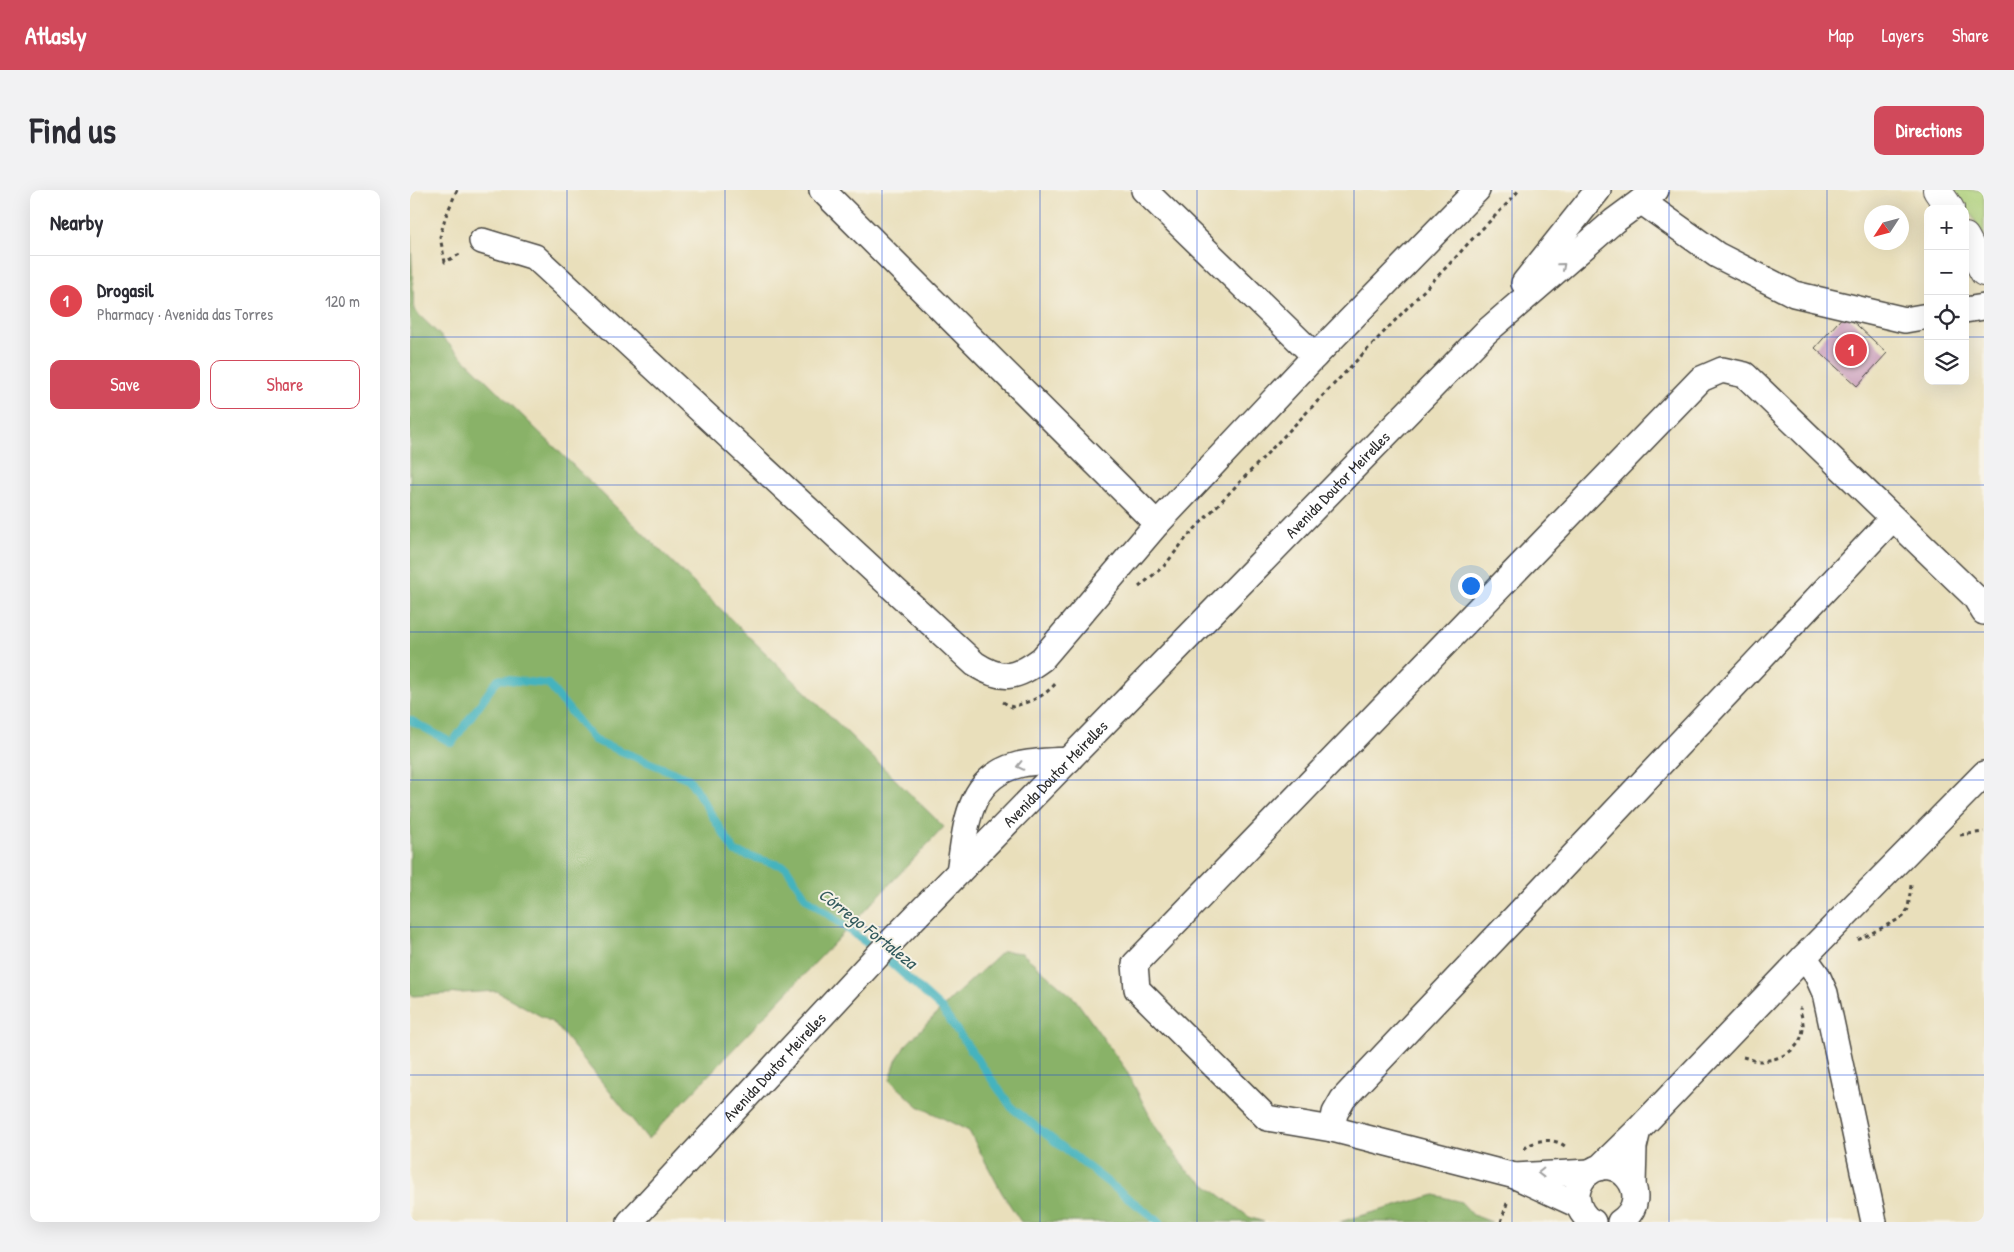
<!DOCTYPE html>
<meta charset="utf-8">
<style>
:root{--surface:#fff;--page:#f2f2f3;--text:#2b2b33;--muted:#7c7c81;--line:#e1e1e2;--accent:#d1495b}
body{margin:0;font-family:"Patrick Hand",sans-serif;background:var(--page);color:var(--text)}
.controls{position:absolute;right:15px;top:15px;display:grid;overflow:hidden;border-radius:10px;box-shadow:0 5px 20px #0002}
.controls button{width:45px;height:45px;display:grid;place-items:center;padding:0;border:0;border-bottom:1px solid var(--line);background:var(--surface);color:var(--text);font:25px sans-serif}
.compass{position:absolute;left:1454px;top:15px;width:45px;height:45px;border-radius:50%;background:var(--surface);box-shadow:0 5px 20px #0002;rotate:234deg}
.you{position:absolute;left:1060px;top:395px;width:18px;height:18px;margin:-12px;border:4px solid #fff;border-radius:50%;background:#1a73e8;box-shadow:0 0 0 8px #1a73e833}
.badge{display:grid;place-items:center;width:32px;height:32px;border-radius:50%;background:var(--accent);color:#fff;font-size:16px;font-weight:700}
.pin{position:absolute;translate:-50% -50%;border:2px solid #fff;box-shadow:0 1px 5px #0006}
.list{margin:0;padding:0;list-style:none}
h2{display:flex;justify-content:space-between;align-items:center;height:65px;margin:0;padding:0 20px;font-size:21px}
h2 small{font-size:16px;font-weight:400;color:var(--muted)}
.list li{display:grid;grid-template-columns:32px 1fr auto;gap:15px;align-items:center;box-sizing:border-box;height:90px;padding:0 20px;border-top:1px solid var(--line)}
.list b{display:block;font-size:19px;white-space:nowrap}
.list p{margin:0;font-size:16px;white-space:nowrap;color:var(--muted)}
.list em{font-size:16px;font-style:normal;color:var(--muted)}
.actions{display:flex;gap:10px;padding:15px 20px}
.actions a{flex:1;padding:11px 0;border:1px solid var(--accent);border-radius:10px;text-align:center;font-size:18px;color:var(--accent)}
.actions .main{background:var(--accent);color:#fff}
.icon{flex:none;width:28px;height:28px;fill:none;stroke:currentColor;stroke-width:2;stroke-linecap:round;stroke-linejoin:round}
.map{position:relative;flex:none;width:1574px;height:1032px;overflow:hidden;border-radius:10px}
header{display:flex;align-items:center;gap:30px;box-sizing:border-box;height:70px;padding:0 25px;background:var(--accent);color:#fff}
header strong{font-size:24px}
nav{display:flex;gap:28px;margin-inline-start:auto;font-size:18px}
.intro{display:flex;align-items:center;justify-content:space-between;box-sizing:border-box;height:120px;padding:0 30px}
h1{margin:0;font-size:35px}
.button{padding:12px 22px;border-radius:10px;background:var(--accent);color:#fff;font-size:18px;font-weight:700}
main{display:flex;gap:30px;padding:0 30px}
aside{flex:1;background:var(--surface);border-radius:10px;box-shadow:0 5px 20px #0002}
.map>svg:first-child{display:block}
.green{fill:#accf78;stroke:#6c7d52}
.forest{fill:#89b268;stroke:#5a6e4a}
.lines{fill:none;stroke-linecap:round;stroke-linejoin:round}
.stream{stroke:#44b3be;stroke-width:8}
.building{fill:#c696b8}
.minor-casing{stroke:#484641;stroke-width:28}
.major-casing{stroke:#484641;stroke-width:30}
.path{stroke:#484641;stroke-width:3;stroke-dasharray:4 4;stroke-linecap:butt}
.minor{stroke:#fff;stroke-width:25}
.major{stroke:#fff;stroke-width:28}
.oneway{stroke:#a0a0a0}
.grid{fill:none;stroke:#1d4ed8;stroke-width:1;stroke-opacity:0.55}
.labels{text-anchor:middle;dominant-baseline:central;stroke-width:4;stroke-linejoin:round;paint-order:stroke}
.street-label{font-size:16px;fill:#2b2b2b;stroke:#f7f3e8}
.water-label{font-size:18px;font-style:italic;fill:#345b5e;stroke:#f7f3e8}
</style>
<header>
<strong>Atlasly</strong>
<nav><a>Map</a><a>Layers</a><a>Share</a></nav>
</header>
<div class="intro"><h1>Find us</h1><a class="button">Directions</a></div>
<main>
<aside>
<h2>Nearby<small></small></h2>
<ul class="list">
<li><span class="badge" style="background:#e0444e">1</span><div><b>Drogasil</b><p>Pharmacy · Avenida das Torres</p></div><em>120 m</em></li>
</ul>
<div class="actions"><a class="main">Save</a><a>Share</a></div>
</aside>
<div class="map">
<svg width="1574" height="1032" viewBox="0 0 1574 1032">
<rect width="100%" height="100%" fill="#f7f3e8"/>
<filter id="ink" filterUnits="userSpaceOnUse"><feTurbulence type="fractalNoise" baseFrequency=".02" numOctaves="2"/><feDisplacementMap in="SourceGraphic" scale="10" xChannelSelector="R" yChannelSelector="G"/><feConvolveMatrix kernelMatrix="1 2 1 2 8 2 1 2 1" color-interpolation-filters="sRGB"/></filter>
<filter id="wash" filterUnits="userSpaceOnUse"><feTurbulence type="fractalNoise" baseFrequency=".0096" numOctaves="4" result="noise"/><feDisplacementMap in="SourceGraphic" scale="20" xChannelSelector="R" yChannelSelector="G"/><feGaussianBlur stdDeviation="1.12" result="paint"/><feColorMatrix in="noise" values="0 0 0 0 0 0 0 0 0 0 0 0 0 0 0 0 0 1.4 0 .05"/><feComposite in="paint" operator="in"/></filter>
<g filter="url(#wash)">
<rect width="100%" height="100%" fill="#e9dfbb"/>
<path class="green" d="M 1544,0 L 1574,0 L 1574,47 L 1555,13 Z"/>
<g class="forest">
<path d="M 0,26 L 4,120 L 534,637 L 238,949 L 145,834 L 86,801 L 3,806 L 0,804 Z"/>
<path d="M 593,761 L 612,763 L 665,809 L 716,880 L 745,936 L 776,980 L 839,1027 L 854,1032 L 611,1032 L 592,1003 L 559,941 L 508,916 L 480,890 L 486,871 L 495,856 L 541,809 Z"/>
<path d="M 1025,1005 L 1051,1012 L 1063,1025 L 1082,1032 L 929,1032 Z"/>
</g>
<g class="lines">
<path class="stream" d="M 0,530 L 42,553 L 88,489 L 138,494 L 184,550 L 279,589 L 325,662 L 376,677 L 396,708 L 470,763 L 531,818 L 602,918 L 749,1032"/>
</g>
<g id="blocks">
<path class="building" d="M 1435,124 L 1477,163 L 1447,196 L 1405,158 Z"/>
</g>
</g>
<g filter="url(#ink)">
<use href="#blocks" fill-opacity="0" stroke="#484641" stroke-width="1"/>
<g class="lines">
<defs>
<g id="minor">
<path d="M 412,0 L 747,334"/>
<path d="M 734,0 L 905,166"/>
<path d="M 1231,11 L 1307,65 L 1384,104 L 1495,130 L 1518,126"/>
<path d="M 72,51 L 125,67 L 565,474 C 593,492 606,488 632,469 L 747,334 L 905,166 L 1067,0"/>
<path d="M 1114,93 L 1188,0"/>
<path d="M 1555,120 L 1574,117"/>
<path d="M 549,682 C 556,639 556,588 608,575 C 624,571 643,571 659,570"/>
<path d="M 1394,767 L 1407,785 L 1415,803 L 1464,1032"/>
<path d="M 922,939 L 925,923 L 933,909 L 1483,328"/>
<path d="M 1228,940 L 1394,767 L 1574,584"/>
<path d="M 1189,978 L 1228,940 L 1224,957 L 1223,995"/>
<path d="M 1105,986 L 922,939 L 857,928 L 727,799 L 725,774 L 1291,189 L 1312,180 L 1335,185 L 1565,407 L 1574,422"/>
<path d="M 1168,1015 L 1105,986 L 1180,982"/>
<path id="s1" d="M 220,1032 L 470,763 L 1076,142 L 1204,31 L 1246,0"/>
<path d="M 1183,1032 C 1174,1028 1168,1018 1167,1007 C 1167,1000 1170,992 1175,986 C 1205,956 1248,1006 1210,1032"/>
</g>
<g id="major">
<path d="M 1527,0 L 1540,19"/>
<path d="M 1555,47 L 1574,82"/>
</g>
</defs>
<use href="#minor" class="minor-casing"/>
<use href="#major" class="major-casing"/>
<g class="path">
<path d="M 47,0 L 35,28 L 30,47 L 35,72 L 50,64"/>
<path d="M 729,397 L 755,375 L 777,347 L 1048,65 C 1067,42 1090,23 1109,0"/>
<path d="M 593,512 L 602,517 C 623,510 632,509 647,492"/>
<path d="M 1550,645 L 1574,642"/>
<path d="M 1448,750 L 1493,727 L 1498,719 L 1501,695"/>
<path d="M 1333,867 C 1338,868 1344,871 1349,871 C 1368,871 1391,861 1393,839 C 1394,833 1391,825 1390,819 L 1391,818"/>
<path d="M 1114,959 C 1125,949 1144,947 1156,957"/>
<path d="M 1091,1032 L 1098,1010"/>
</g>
<use href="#minor" class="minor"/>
<use href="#major" class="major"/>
</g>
<defs><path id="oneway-chevron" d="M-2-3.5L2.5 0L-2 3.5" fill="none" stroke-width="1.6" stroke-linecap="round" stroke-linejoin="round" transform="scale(1.25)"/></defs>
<g class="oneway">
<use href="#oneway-chevron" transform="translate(1152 76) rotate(-41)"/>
<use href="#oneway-chevron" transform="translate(610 576) rotate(167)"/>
<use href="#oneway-chevron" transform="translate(1131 983) rotate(179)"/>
</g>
</g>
<path class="grid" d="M 157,0 L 157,1032M 315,0 L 315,1032M 472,0 L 472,1032M 630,0 L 630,1032M 787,0 L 787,1032M 944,0 L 944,1032M 1102,0 L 1102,1032M 1259,0 L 1259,1032M 1417,0 L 1417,1032M 0,147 L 1518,147M 1555,147 L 1574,147M 0,295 L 1574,295M 0,442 L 1574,442M 0,590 L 1574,590M 0,737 L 1574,737M 0,885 L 1574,885"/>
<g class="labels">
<g class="street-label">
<text stroke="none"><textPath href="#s1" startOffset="1022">Avenida Doutor Meirelles</textPath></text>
<text stroke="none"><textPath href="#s1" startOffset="618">Avenida Doutor Meirelles</textPath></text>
<text stroke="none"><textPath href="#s1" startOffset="212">Avenida Doutor Meirelles</textPath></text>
</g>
<g class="water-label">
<text transform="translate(458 738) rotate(38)">Córrego Fortaleza</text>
</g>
</g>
</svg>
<div class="controls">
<button>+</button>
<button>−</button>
<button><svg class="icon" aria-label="locate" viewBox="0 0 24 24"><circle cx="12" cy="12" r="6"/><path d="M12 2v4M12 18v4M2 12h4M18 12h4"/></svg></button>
<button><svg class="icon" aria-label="layers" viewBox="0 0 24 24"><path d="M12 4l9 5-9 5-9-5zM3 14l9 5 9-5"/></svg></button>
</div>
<svg class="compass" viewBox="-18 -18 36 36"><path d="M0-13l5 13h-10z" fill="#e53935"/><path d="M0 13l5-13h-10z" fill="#7c7c81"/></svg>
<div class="you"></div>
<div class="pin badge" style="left:1441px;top:160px;background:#e0444e">1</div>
</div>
</main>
